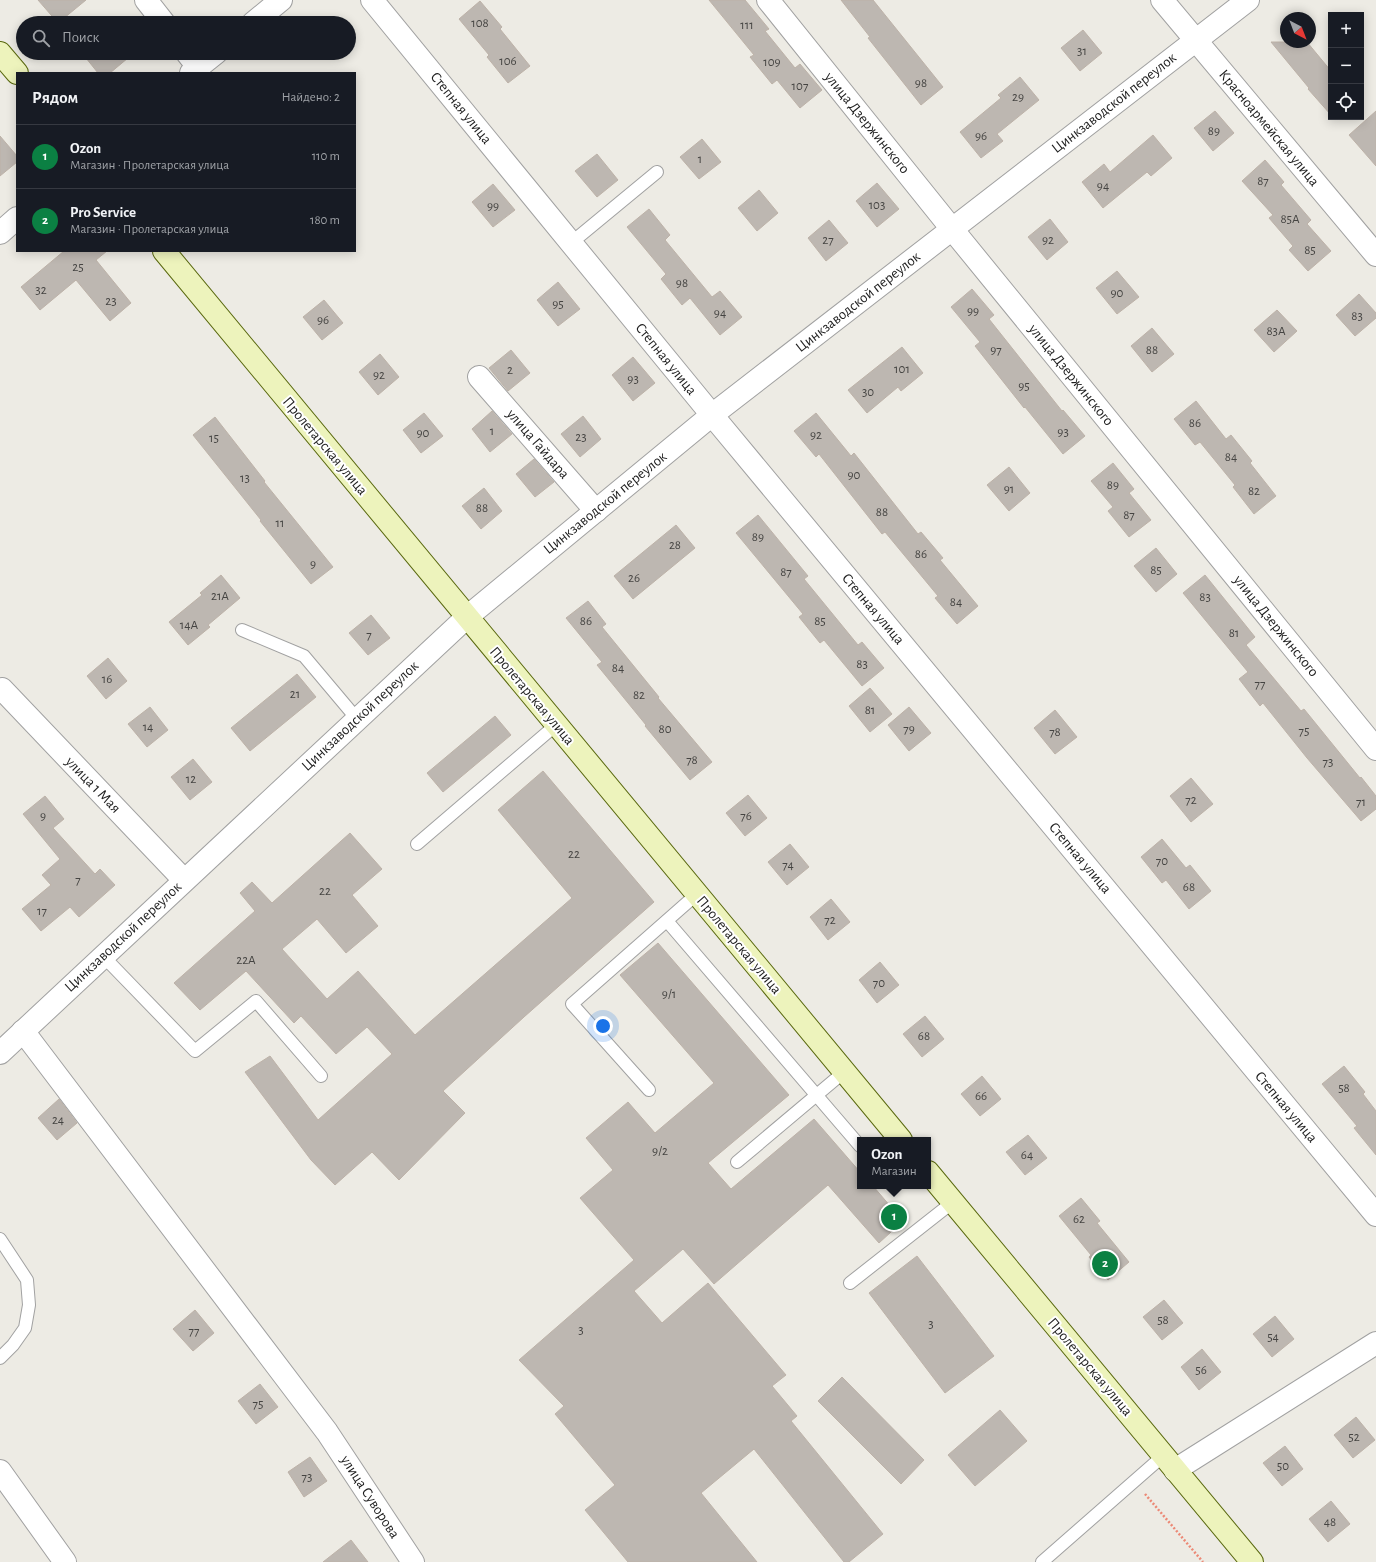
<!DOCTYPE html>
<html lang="ru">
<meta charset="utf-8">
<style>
:root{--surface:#171b24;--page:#242831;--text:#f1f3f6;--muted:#9ea1a6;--line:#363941;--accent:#0b8043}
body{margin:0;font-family:"Alegreya Sans",sans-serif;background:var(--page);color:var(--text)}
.controls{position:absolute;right:12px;top:12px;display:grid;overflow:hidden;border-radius:0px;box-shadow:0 2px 10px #0003}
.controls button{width:36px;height:36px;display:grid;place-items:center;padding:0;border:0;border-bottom:1px solid var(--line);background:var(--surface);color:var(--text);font:20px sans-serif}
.compass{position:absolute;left:1280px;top:12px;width:36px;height:36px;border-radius:50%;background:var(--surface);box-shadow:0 2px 10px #0003;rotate:138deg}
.you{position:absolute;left:603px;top:1026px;width:14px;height:14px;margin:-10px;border:3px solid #fff;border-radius:50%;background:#1a73e8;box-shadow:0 0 0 6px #1a73e833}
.badge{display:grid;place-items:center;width:26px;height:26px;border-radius:50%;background:var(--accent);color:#fff;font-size:13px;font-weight:700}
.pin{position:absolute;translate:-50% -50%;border:2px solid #fff;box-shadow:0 1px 4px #0006}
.popup{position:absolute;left:857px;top:1137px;width:74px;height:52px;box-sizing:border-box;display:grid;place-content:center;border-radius:0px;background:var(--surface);filter:drop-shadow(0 1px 3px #0005);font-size:13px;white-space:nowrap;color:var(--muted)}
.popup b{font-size:15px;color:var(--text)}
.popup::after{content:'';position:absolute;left:50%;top:100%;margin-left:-8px;border:8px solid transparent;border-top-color:var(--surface)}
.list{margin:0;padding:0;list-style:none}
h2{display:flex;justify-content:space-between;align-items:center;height:52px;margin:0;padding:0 16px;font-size:17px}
h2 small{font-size:13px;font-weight:400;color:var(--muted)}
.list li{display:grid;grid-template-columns:26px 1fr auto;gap:12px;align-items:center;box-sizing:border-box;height:64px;padding:0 16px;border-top:1px solid var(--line)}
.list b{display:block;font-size:15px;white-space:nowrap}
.list p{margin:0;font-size:13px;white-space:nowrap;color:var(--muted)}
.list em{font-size:13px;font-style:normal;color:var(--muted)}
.icon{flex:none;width:22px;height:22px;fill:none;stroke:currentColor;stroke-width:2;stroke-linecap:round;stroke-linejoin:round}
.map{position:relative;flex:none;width:1376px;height:1562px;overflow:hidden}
.search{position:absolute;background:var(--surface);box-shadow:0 2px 10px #0003;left:16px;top:16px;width:340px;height:44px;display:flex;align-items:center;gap:10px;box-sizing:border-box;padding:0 14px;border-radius:22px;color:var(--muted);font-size:15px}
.panel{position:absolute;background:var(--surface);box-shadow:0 2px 10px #0003;left:16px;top:72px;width:340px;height:180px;border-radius:0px}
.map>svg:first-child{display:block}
.building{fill:#bdb7b1;stroke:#bdb2a8}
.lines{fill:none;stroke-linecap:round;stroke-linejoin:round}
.service-casing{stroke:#a1a1a1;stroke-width:14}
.minor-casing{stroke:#a1a1a1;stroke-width:24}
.secondary-casing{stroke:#5a690f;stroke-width:24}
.path{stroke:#ec8976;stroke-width:2.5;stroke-dasharray:2 2;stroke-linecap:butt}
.service{stroke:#fff;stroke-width:12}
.minor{stroke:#fff;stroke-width:22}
.secondary{stroke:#edf3bc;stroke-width:22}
.labels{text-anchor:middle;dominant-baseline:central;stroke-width:4;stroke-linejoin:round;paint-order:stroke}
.number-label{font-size:13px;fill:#454442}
.street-label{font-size:15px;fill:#1d1d1d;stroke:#fff}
</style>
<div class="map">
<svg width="1376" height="1562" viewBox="0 0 1376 1562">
<rect width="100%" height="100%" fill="#edebe4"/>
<g class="building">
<path d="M 38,0 L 86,0 L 58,23 Z"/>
<path d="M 709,0 L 745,0 L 769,29 L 765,31 L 795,68 L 800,64 L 822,90 L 800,108 L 777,80 L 772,84 L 750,57 L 754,55 Z"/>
<path d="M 841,0 L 873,0 L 943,87 L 921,105 L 868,38 L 870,37 Z"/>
<path d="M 480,1 L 502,27 L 500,29 L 530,66 L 508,83 L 487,57 L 489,55 L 459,19 Z"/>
<path d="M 1083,30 L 1102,53 L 1080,71 L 1061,48 Z"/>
<path d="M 1271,42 L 1307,42 L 1331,71 L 1331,115 L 1308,89 L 1309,88 Z"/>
<path d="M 82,53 L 134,53 L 110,73 L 98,73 Z"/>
<path d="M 1020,77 L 1039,100 L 997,134 L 1003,141 L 981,158 L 960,132 L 1001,98 L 998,95 Z"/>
<path d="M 1215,111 L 1234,133 L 1213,151 L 1194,128 Z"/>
<path d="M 1376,111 L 1376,166 L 1349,135 Z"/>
<path d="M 1153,135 L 1172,158 L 1151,176 L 1147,172 L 1103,208 L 1082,182 L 1104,164 L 1110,172 Z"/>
<path d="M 0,136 L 17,156 L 17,162 L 0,176 Z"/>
<path d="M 702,139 L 721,162 L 699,179 L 680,157 Z"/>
<path d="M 597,154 L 618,180 L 597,197 L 575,171 Z"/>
<path d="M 1265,160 L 1284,182 L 1281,185 L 1311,220 L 1307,224 L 1331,251 L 1308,271 L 1289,250 L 1293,246 L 1269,218 L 1273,215 L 1242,181 Z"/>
<path d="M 877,183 L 899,209 L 877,227 L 856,201 Z"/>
<path d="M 493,184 L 515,210 L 493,227 L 472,202 Z"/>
<path d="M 759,190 L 778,213 L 757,231 L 738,208 Z"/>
<path d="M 649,209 L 670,235 L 665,240 L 712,297 L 720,291 L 742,317 L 720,335 L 690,298 L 682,305 L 661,279 L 666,274 L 627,227 Z"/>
<path d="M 1050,219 L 1068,242 L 1047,260 L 1028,237 Z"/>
<path d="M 829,220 L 848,243 L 826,261 L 808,238 Z"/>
<path d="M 64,251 L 107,251 L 96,260 L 131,303 L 110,321 L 76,280 L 40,310 L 21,287 Z"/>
<path d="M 1117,271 L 1139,297 L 1117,314 L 1096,288 Z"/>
<path d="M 558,282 L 580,309 L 558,326 L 537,300 Z"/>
<path d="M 972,289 L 994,315 L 989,319 L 1062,411 L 1063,410 L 1085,436 L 1063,454 L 1025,407 L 1024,408 L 975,346 L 980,342 L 951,307 Z"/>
<path d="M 1359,294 L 1376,313 L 1376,318 L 1355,336 L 1336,315 Z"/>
<path d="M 324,300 L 343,323 L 322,340 L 303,317 Z"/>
<path d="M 1277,310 L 1297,331 L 1274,352 L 1254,330 Z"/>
<path d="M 1152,328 L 1174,354 L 1152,372 L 1131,346 Z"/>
<path d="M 902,347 L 923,373 L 901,391 L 898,387 L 867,413 L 848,390 Z"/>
<path d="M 511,350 L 530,373 L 508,391 L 489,368 Z"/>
<path d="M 380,354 L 399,377 L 378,395 L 359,372 Z"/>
<path d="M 633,357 L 655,383 L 633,401 L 612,375 Z"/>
<path d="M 1196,401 L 1226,439 L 1231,435 L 1252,461 L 1250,463 L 1276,496 L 1254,514 L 1233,487 L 1235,485 L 1200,442 L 1195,445 L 1174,419 Z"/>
<path d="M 492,411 L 512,434 L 490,452 L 472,429 Z"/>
<path d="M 424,413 L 443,436 L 421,453 L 403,430 Z"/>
<path d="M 816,413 L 851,456 L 854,453 L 918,534 L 921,532 L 943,558 L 940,560 L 978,606 L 957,624 L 935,598 L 938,596 L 885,532 L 882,534 L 819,454 L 816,457 L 794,431 Z"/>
<path d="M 583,416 L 601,439 L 580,457 L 561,434 Z"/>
<path d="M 215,417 L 265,481 L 264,482 L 333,567 L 311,584 L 260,521 L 261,520 L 193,435 Z"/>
<path d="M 534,459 L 554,482 L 535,497 L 516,474 Z"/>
<path d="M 1113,463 L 1134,489 L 1129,493 L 1151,520 L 1129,537 L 1108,511 L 1113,507 L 1091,481 Z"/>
<path d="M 1009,467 L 1030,493 L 1009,511 L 987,485 Z"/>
<path d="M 484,488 L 502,511 L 481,529 L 462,506 Z"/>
<path d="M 758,515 L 808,576 L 804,579 L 858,645 L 862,642 L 884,668 L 862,686 L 824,640 L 820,643 L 799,617 L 803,614 L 736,533 Z"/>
<path d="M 676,525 L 695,548 L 633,599 L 614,576 Z"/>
<path d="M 1156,548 L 1177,574 L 1156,592 L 1134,566 Z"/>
<path d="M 221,575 L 240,598 L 208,625 L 210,627 L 188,645 L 169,622 L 202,595 L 200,593 Z"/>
<path d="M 1205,575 L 1255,637 L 1246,645 L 1301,711 L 1304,709 L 1360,778 L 1361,777 L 1376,796 L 1376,809 L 1361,821 L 1307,758 L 1263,703 L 1260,706 L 1239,679 L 1248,672 L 1183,593 Z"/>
<path d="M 588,601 L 606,624 L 602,627 L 659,697 L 658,698 L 712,762 L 690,780 L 645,726 L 646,725 L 597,665 L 602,662 L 566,618 Z"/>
<path d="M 371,615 L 390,638 L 368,655 L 349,633 Z"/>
<path d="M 108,658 L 127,681 L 106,699 L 87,676 Z"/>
<path d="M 297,674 L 316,697 L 250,751 L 231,728 Z"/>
<path d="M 870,688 L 892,714 L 870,732 L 849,706 Z"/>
<path d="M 150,707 L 168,730 L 147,747 L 128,724 Z"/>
<path d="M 909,707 L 931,733 L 909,751 L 888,725 Z"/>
<path d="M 1055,710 L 1077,737 L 1055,754 L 1034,728 Z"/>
<path d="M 495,716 L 511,735 L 443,792 L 427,773 Z"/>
<path d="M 193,759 L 212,782 L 190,800 L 171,777 Z"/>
<path d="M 543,771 L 654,902 L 524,1017 L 443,1091 L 465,1113 L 399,1180 L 372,1152 L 335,1185 L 311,1160 L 245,1072 L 270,1056 L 318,1120 L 392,1054 L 367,1027 L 336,1054 L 301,1016 L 294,1023 L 246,971 L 200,1010 L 174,983 L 255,911 L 240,893 L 252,882 L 272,903 L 350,833 L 382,869 L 352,895 L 378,926 L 346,953 L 317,919 L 282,949 L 327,999 L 358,971 L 415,1035 L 572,898 L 498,810 Z"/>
<path d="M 1191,778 L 1213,804 L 1191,822 L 1170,796 Z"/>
<path d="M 748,795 L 767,818 L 745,836 L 726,813 Z"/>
<path d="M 45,796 L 64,819 L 53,828 L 95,874 L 100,869 L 115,885 L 79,917 L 70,907 L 41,931 L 22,909 L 51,885 L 42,875 L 60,859 L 23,814 Z"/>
<path d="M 1162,839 L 1186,868 L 1190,865 L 1211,891 L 1189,909 L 1166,880 L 1162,883 L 1141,857 Z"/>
<path d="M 790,844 L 809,867 L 787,885 L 768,862 Z"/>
<path d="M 831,899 L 850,922 L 828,940 L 810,917 Z"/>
<path d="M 658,943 L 789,1095 L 708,1163 L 731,1189 L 814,1119 L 860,1172 L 860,1186 L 873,1186 L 903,1221 L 879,1243 L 828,1185 L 714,1284 L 683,1249 L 634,1291 L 662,1323 L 708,1283 L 786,1375 L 772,1386 L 797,1416 L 791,1421 L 883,1534 L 849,1562 L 844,1562 L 754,1449 L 701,1493 L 757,1562 L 628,1562 L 585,1510 L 615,1485 L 555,1414 L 564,1406 L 519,1360 L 634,1260 L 580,1198 L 613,1170 L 586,1138 L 628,1102 L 655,1133 L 714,1083 L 620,975 Z"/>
<path d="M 880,962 L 899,985 L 877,1003 L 859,980 Z"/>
<path d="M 925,1016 L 944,1039 L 922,1057 L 903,1034 Z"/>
<path d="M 1344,1066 L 1365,1092 L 1363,1094 L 1376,1111 L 1376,1155 L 1354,1128 L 1357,1126 L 1322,1084 Z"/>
<path d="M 982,1076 L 1001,1099 L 980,1116 L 961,1094 Z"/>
<path d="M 59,1099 L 77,1123 L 57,1140 L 38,1118 Z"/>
<path d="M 1028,1135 L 1047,1158 L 1025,1175 L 1006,1152 Z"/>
<path d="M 1081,1198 L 1100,1221 L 1097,1223 L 1129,1262 L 1108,1280 L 1089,1257 L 1091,1255 L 1059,1216 Z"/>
<path d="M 917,1256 L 994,1356 L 945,1393 L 869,1293 Z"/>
<path d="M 1164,1300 L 1183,1323 L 1162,1340 L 1143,1317 Z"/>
<path d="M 195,1310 L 214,1333 L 193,1351 L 173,1329 Z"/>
<path d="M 1275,1316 L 1294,1339 L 1272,1357 L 1253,1334 Z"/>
<path d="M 1202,1349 L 1221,1372 L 1199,1390 L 1181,1367 Z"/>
<path d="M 842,1377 L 924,1460 L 901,1484 L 818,1401 Z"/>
<path d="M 260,1384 L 278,1407 L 256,1424 L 238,1401 Z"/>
<path d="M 1000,1410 L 1027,1441 L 975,1486 L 948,1455 Z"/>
<path d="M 1356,1417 L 1375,1440 L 1353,1458 L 1334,1435 Z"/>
<path d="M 1285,1446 L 1303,1469 L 1282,1486 L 1263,1463 Z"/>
<path d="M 310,1457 L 327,1481 L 304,1497 L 288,1472 Z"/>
<path d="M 1331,1501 L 1350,1524 L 1328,1542 L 1309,1519 Z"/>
<path d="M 351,1540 L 368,1562 L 323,1562 Z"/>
</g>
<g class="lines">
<defs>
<g id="service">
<path d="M 571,243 L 657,172"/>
<path d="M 242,630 L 304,656 L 357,719"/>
<path d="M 417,844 L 556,725"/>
<path d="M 667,921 L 860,1146"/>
<path d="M 103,956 L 195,1051 L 256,1001 L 321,1076"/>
<path d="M 649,1090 L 572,1004 L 697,894"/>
<path d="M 737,1162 L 844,1072"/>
<path d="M 0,1239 L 27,1280 L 29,1305 L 25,1328 L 13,1345 L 0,1358"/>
<path d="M 850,1283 L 953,1202"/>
<path d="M 1042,1562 L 1163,1456"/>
</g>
<g id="minor">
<path d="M 146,0 L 164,23"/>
<path d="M 372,0 L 712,415 L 1376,1215"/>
<path d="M 768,0 L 952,229 L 1376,749"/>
<path d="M 1162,0 L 1376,255"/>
<path d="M 253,23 L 281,0"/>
<path d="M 187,53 L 198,67"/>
<path d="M 191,73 L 216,53"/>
<path d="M 0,233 L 17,218"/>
<path d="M 479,377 L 596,511"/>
<path d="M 2,689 L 184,880"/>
<path d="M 23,1031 L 327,1432 L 413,1562"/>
<path d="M 0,1053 L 467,617 L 712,415 L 1248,0"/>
<path d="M 1175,1470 L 1376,1343"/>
<path d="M 0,1471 L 65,1562"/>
</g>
<g id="secondary">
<path d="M 0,53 L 17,73"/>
<path d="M 164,251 L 901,1140"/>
<path d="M 928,1172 L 1252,1562"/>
</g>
</defs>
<use href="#service" class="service-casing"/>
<use href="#minor" class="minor-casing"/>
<use href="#secondary" class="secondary-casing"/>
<path class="path" d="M 1145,1494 L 1203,1562"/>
<use href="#service" class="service"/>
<use href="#minor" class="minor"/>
<use href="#secondary" class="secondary"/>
</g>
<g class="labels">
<g class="number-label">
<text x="480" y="23">108</text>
<text x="747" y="25">111</text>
<text x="1082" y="51">31</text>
<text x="508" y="61">106</text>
<text x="772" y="62">109</text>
<text x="921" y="83">98</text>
<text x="800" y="86">107</text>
<text x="1018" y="97">29</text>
<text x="1214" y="131">89</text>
<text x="981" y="136">96</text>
<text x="700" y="159">1</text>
<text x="1263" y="181">87</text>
<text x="1103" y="186">94</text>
<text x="877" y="205">103</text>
<text x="493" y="206">99</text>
<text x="1290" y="219">85А</text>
<text x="828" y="240">27</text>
<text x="1048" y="240">92</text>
<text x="1310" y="250">85</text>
<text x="78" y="267">25</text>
<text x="682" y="283">98</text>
<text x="41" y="290">32</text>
<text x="1117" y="293">90</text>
<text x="111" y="301">23</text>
<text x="558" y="304">95</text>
<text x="973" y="311">99</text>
<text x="720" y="313">94</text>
<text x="1357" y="316">83</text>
<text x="323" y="320">96</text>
<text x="1276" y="331">83А</text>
<text x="996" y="350">97</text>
<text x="1152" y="350">88</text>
<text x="902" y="369">101</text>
<text x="510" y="370">2</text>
<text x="379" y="375">92</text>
<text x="633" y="379">93</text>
<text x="1024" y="386">95</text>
<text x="868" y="392">30</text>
<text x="1195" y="423">86</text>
<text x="492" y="431">1</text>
<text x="1063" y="432">93</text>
<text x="423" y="433">90</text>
<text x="816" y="435">92</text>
<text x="581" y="437">23</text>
<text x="214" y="438">15</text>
<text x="1231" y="457">84</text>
<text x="854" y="475">90</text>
<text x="245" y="478">13</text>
<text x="1113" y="485">89</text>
<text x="1009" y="489">91</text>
<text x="1254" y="491">82</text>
<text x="482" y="508">88</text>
<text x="882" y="512">88</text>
<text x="1129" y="515">87</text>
<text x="280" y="523">11</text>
<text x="758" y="537">89</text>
<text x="675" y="545">28</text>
<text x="921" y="554">86</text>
<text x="313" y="564">9</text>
<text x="1156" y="570">85</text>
<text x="786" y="572">87</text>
<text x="634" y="578">26</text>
<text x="220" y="596">21А</text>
<text x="1205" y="597">83</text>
<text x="956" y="602">84</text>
<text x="586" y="621">86</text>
<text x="820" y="621">85</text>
<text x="189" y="625">14А</text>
<text x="1234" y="633">81</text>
<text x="369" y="635">7</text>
<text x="862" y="664">83</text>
<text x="618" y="668">84</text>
<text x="107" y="679">16</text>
<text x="1260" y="684">77</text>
<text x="295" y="694">21</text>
<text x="639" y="695">82</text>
<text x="870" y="710">81</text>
<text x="148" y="727">14</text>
<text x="665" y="729">80</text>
<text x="909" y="729">79</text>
<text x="1304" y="731">75</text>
<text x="1055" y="732">78</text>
<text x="692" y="760">78</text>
<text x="1328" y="762">73</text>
<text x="191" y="779">12</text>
<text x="1191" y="800">72</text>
<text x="1361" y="802">71</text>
<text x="43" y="816">9</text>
<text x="746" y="816">76</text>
<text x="574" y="854">22</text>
<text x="1162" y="861">70</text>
<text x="788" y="865">74</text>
<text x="78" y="880">7</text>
<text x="1189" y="887">68</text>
<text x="325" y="891">22</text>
<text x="42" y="911">17</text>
<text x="830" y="920">72</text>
<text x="246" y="960">22А</text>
<text x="879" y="983">70</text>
<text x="669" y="994">9/1</text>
<text x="924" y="1036">68</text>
<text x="1344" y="1088">58</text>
<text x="981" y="1096">66</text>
<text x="58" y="1120">24</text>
<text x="660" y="1151">9/2</text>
<text x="1027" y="1155">64</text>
<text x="1079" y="1219">62</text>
<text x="1163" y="1320">58</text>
<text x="931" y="1324">3</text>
<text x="581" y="1330">3</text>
<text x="194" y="1331">77</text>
<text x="1273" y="1337">54</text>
<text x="1201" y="1370">56</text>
<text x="258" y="1404">75</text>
<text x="1354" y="1437">52</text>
<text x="1283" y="1466">50</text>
<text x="307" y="1477">73</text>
<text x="1330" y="1522">48</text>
</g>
<g class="street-label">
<text transform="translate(1114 103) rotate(-38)">Цинкзаводской переулок</text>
<text transform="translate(461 108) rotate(51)">Степная улица</text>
<text transform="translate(867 123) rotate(51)">улица Дзержинского</text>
<text transform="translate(1269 128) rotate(50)">Красноармейская улица</text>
<text transform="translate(858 302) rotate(-38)">Цинкзаводской переулок</text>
<text transform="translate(666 359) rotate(51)">Степная улица</text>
<text transform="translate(1071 375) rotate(51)">улица Дзержинского</text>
<text transform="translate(538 444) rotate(49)">улица Гайдара</text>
<text transform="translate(325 446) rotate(50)">Пролетарская улица</text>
<text transform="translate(605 503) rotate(-39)">Цинкзаводской переулок</text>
<text transform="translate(873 609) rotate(50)">Степная улица</text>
<text transform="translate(1276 626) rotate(51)">улица Дзержинского</text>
<text transform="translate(532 696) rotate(50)">Пролетарская улица</text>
<text transform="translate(360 716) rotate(-43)">Цинкзаводской переулок</text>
<text transform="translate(93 785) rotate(46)">улица 1 Мая</text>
<text transform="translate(1080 858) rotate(50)">Степная улица</text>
<text transform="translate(123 937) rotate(-43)">Цинкзаводской переулок</text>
<text transform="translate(739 945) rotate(50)">Пролетарская улица</text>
<text transform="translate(1286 1107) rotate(50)">Степная улица</text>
<text transform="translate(1090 1367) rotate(50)">Пролетарская улица</text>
<text transform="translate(370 1497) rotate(57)">улица Суворова</text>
</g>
</g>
</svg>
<div class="controls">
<button>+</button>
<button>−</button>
<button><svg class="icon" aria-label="locate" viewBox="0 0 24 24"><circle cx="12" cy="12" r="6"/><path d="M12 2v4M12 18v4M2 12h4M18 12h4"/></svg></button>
</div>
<svg class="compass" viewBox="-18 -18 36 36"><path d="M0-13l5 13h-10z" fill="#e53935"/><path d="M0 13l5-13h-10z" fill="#9ea1a6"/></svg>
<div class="you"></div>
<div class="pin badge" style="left:894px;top:1217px">1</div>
<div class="popup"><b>Ozon</b>Магазин</div>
<div class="pin badge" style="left:1105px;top:1264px">2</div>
<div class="search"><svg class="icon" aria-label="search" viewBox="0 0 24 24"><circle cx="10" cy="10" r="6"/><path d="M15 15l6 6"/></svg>Поиск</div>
<section class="panel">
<h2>Рядом<small>Найдено: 2</small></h2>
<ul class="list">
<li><span class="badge">1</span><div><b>Ozon</b><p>Магазин · Пролетарская улица</p></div><em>110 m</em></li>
<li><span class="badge">2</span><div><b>Pro Service</b><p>Магазин · Пролетарская улица</p></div><em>180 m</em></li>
</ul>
</section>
</div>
